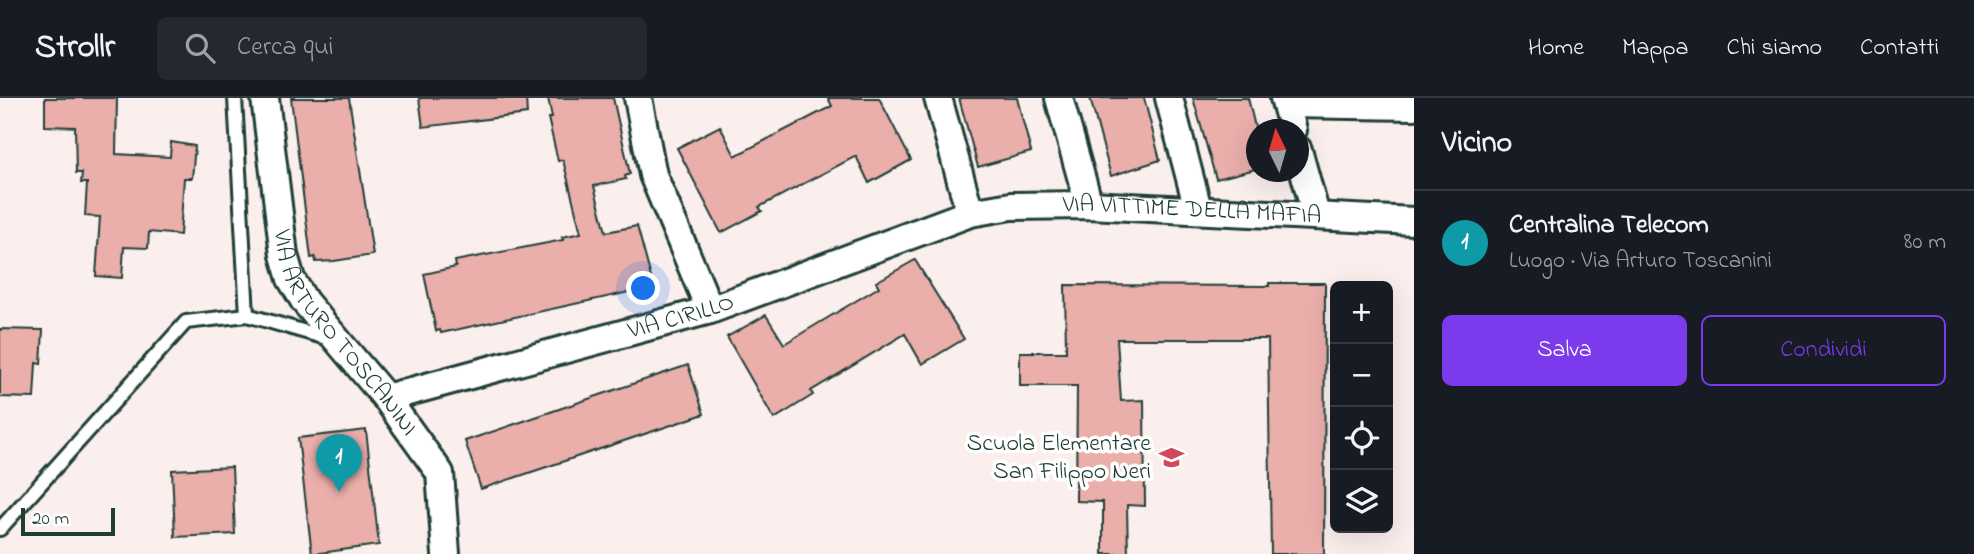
<!DOCTYPE html>
<html lang="it">
<meta charset="utf-8">
<style>
:root{--surface:#171b24;--page:#242831;--text:#f1f3f6;--muted:#9ea1a6;--line:#363941;--accent:#7c3aed}
body{margin:0;font-family:"Indie Flower",sans-serif;background:var(--page);color:var(--text)}
.controls{position:absolute;right:21px;bottom:21px;display:grid;overflow:hidden;border-radius:10px;box-shadow:0 7px 28px #0002}
.controls button{width:63px;height:63px;display:grid;place-items:center;padding:0;border:0;border-bottom:2px solid var(--line);background:var(--surface);color:var(--text);font:35px sans-serif}
.compass{position:absolute;left:1246px;top:21px;width:63px;height:63px;border-radius:50%;background:var(--surface);box-shadow:0 7px 28px #0002;rotate:355deg}
.scale{position:absolute;left:21px;bottom:18px;width:94px;box-sizing:border-box;padding-left:7px;border:4px solid #1f3d34;border-top:0;font-size:19px;line-height:24px;white-space:nowrap;color:#1f3d34;-webkit-text-stroke:5px #fff;paint-order:stroke}
.you{position:absolute;left:644px;top:191px;width:24px;height:24px;margin:-18px;border:5px solid #fff;border-radius:50%;background:#1a73e8;box-shadow:0 0 0 10px #1a73e833}
.badge{display:grid;place-items:center;width:46px;height:46px;border-radius:50%;background:var(--accent);color:#fff;font-size:23px;font-weight:700}
.pin{position:absolute;translate:-50% -58px;filter:drop-shadow(0 2px 4px #0008)}
.pin::after{content:'';position:absolute;top:37px;width:24px;height:21px;background:inherit;clip-path:polygon(0 0,100% 0,50% 100%)}
.list{margin:0;padding:0;list-style:none}
h2{display:flex;justify-content:space-between;align-items:center;height:91px;margin:0;padding:0 28px;font-size:30px}
h2 small{font-size:23px;font-weight:400;color:var(--muted)}
.list li{display:grid;grid-template-columns:46px 1fr auto;gap:21px;align-items:center;box-sizing:border-box;height:105px;padding:0 28px;border-top:2px solid var(--line)}
.list b{display:block;font-size:26px;white-space:nowrap}
.list p{margin:0;font-size:23px;white-space:nowrap;color:var(--muted)}
.list em{font-size:23px;font-style:normal;color:var(--muted)}
.actions{display:flex;gap:14px;padding:21px 28px}
.actions a{flex:1;padding:16px 0;border:2px solid var(--accent);border-radius:10px;text-align:center;font-size:24px;color:var(--accent)}
.actions .main{background:var(--accent);color:#fff}
.icon{flex:none;width:38px;height:38px;fill:none;stroke:currentColor;stroke-width:2;stroke-linecap:round;stroke-linejoin:round}
.map{position:relative;flex:none;width:1414px;height:456px;overflow:hidden}
header{display:flex;align-items:center;gap:42px;box-sizing:border-box;height:98px;padding:0 35px;background:var(--surface);border-bottom:2px solid var(--line)}
header strong{font-size:33px}
nav{display:flex;gap:38px;margin-inline-start:auto;font-size:24px}
.search{width:490px;height:63px;background:var(--page);display:flex;align-items:center;gap:18px;box-sizing:border-box;padding:0 24px;border-radius:10px;color:var(--muted);font-size:26px}
main{display:flex}
aside{flex:1;background:var(--surface)}
.map>svg:first-child{display:block}
.building{fill:#eaaeab;stroke:#1f3d34;stroke-width:2}
.lines{fill:none;stroke-linecap:round;stroke-linejoin:round}
.service-casing{stroke:#1f3d34;stroke-width:18}
.minor-casing{stroke:#1f3d34;stroke-width:32}
.service{stroke:#fff;stroke-width:12}
.minor{stroke:#fff;stroke-width:26}
.labels{text-anchor:middle;dominant-baseline:central;stroke-width:7;stroke-linejoin:round;paint-order:stroke}
.street-label{font-size:24px;fill:#1f3d34;stroke:#fff}
.poi-label{font-size:24px;fill:#1f3d34;stroke:#fff;text-anchor:end}
</style>
<header>
<strong>Strollr</strong>
<div class="search"><svg class="icon" aria-label="search" viewBox="0 0 24 24"><circle cx="10" cy="10" r="6"/><path d="M15 15l6 6"/></svg>Cerca qui</div>
<nav><a>Home</a><a>Mappa</a><a>Chi siamo</a><a>Contatti</a></nav>
</header>
<main>
<div class="map">
<svg width="1414" height="456" viewBox="0 0 1414 456">
<rect width="100%" height="100%" fill="#fbefee"/>
<filter id="ink" filterUnits="userSpaceOnUse"><feTurbulence type="fractalNoise" baseFrequency=".0143" numOctaves="2"/><feDisplacementMap in="SourceGraphic" scale="14" xChannelSelector="R" yChannelSelector="G"/><feConvolveMatrix kernelMatrix="1 2 1 2 8 2 1 2 1" color-interpolation-filters="sRGB"/></filter>
<g filter="url(#ink)">
<g class="building">
<path d="M 45,0 L 117,0 L 116,56 L 170,59 L 171,44 L 195,48 L 192,80 L 184,80 L 180,137 L 149,134 L 148,150 L 124,149 L 122,180 L 96,178 L 100,119 L 85,118 L 87,85 L 81,85 L 82,75 L 76,75 L 75,29 L 45,28 Z"/>
<path d="M 291,0 L 349,0 L 373,157 L 334,163 L 316,164 L 315,159 L 311,160 Z"/>
<path d="M 419,0 L 526,0 L 527,16 L 423,29 Z"/>
<path d="M 548,0 L 613,0 L 630,76 L 625,78 L 626,81 L 594,88 L 606,134 L 637,128 L 652,183 L 647,184 L 648,190 L 441,235 L 440,232 L 436,233 L 424,176 L 456,169 L 455,163 L 563,142 L 562,139 L 581,135 L 563,62 L 558,63 L 548,20 L 552,20 Z"/>
<path d="M 828,0 L 879,0 L 911,62 L 869,85 L 856,58 L 759,109 L 762,113 L 721,135 L 677,50 L 720,28 L 735,58 L 832,8 Z"/>
<path d="M 959,0 L 1017,0 L 1031,54 L 978,69 Z"/>
<path d="M 1090,0 L 1144,0 L 1160,62 L 1111,78 Z"/>
<path d="M 1193,0 L 1248,0 L 1256,33 L 1256,71 L 1216,81 Z"/>
<path d="M 915,162 L 964,241 L 922,266 L 905,236 L 811,293 L 813,297 L 774,321 L 727,239 L 766,217 L 784,246 L 879,189 L 876,184 Z"/>
<path d="M 1269,185 L 1325,185 L 1324,456 L 1271,456 L 1268,241 L 1117,241 L 1121,303 L 1144,302 L 1145,408 L 1127,407 L 1128,456 L 1103,456 L 1103,404 L 1076,403 L 1077,288 L 1020,288 L 1020,254 L 1066,254 L 1065,187 L 1269,188 Z"/>
<path d="M 0,231 L 43,232 L 41,266 L 36,265 L 34,300 L 0,299 Z"/>
<path d="M 688,267 L 704,316 L 481,391 L 465,343 Z"/>
<path d="M 366,332 L 379,447 L 312,456 L 298,340 Z"/>
<path d="M 232,369 L 235,436 L 175,439 L 172,372 Z"/>
</g>
<g class="lines">
<defs>
<g id="service">
<path d="M 235,0 L 247,217"/>
<path d="M 0,431 L 186,224 L 247,217 L 330,241"/>
</g>
<g id="minor">
<path id="s1" d="M 265,0 L 284,157 L 291,181 L 305,204 L 386,300 L 440,375 L 446,456"/>
<path d="M 638,0 L 653,77 L 710,212"/>
<path d="M 938,0 L 970,115"/>
<path d="M 1059,0 L 1089,107"/>
<path d="M 1169,0 L 1198,111"/>
<path d="M 1284,0 L 1293,32"/>
<path d="M 1286,6 L 1414,8"/>
<path d="M 1298,52 L 1316,117"/>
<path id="s2" d="M 386,300 L 710,212 L 970,115 L 1011,108 L 1089,107 L 1414,123"/>
</g>
</defs>
<use href="#service" class="service-casing"/>
<use href="#minor" class="minor-casing"/>
<use href="#service" class="service"/>
<use href="#minor" class="minor"/>
</g>
</g>
<defs>
<symbol id="school-bare" viewBox="-9 -9 18 18"><path d="M0-5L7-2L0 1L-7-2ZM-4 1L0 2.5L4 1V4Q0 6-4 4Z" fill="#d1495b" stroke="#fff" stroke-width="2.5" paint-order="stroke"/></symbol>
</defs>
<g fill-rule="evenodd">
<use href="#school-bare" x="1154" y="342" width="35" height="35"/>
</g>
<g class="labels">
<g class="street-label">
<text stroke="none"><textPath href="#s2" startOffset="836">VIA VITTIME DELLA MAFIA</textPath></text>
<text stroke="none"><textPath href="#s2" startOffset="306">VIA CIRILLO</textPath></text>
<text stroke="none"><textPath href="#s1" startOffset="256">VIA ARTURO TOSCANINI</textPath></text>
</g>
<g class="poi-label">
<text x="1151" y="346">Scuola Elementare<tspan x="1151" dy="28">San Filippo Neri</tspan></text>
</g>
</g>
</svg>
<div class="controls">
<button>+</button>
<button>−</button>
<button><svg class="icon" aria-label="locate" viewBox="0 0 24 24"><circle cx="12" cy="12" r="6"/><path d="M12 2v4M12 18v4M2 12h4M18 12h4"/></svg></button>
<button><svg class="icon" aria-label="layers" viewBox="0 0 24 24"><path d="M12 4l9 5-9 5-9-5zM3 14l9 5 9-5"/></svg></button>
</div>
<svg class="compass" viewBox="-18 -18 36 36"><path d="M0-13l5 13h-10z" fill="#e53935"/><path d="M0 13l5-13h-10z" fill="#9ea1a6"/></svg>
<div class="scale">20 m</div>
<div class="you"></div>
<div class="pin badge" style="left:339px;top:394px;background:#0f9aa8">1</div>
</div>
<aside>
<h2>Vicino<small></small></h2>
<ul class="list">
<li><span class="badge" style="background:#0f9aa8">1</span><div><b>Centralina Telecom</b><p>Luogo · Via Arturo Toscanini</p></div><em>80 m</em></li>
</ul>
<div class="actions"><a class="main">Salva</a><a>Condividi</a></div>
</aside>
</main>
